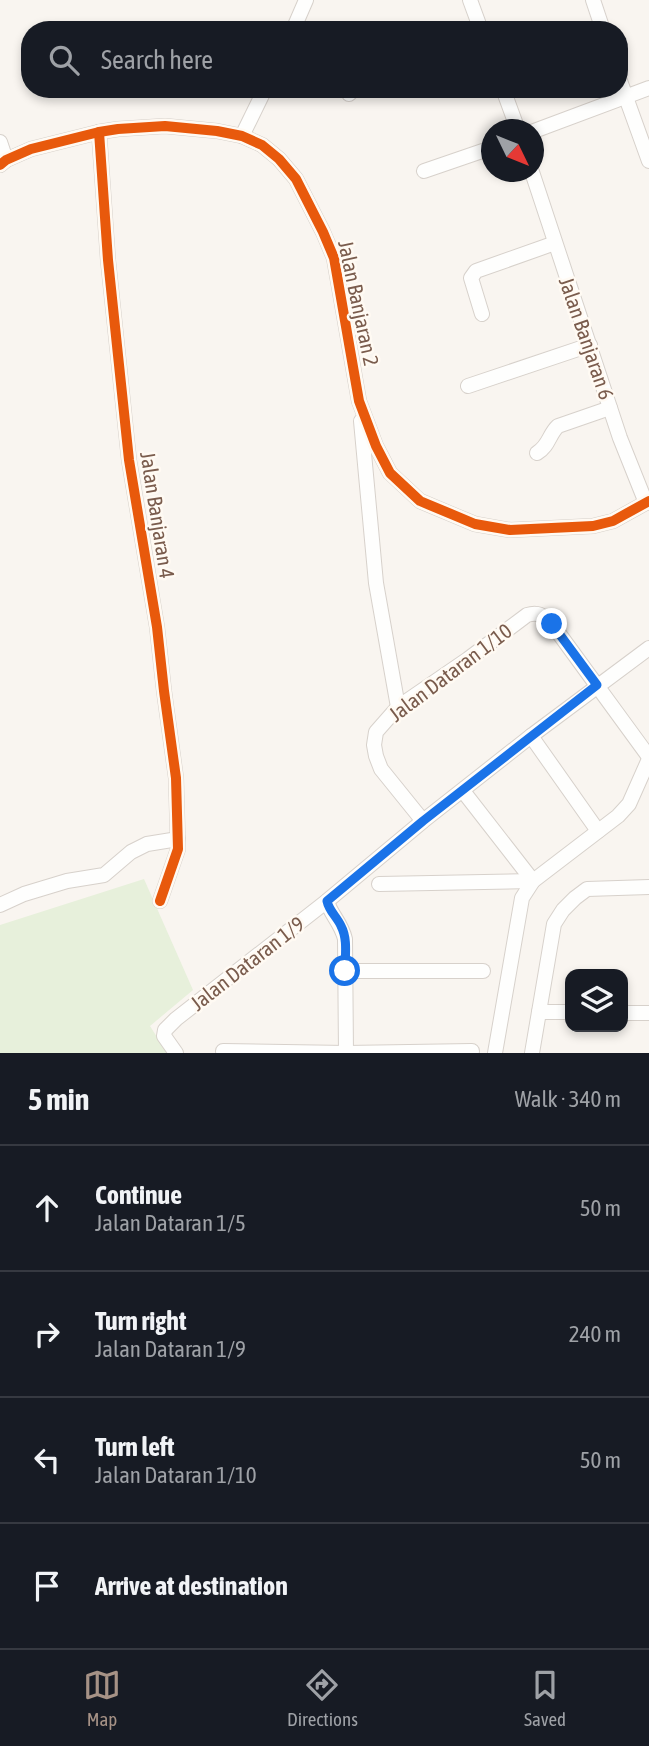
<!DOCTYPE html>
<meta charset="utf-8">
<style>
:root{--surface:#171b24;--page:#242831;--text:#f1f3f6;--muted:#9ea1a6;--line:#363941;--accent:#a69286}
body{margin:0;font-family:"Asap Condensed",sans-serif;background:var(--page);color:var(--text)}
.controls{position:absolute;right:21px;bottom:21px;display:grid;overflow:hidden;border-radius:14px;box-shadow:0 4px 10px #0003}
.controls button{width:63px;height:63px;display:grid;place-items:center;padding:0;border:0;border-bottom:2px solid var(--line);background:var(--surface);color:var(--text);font:35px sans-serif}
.compass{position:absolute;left:481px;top:119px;width:63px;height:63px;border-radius:50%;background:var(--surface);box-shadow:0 4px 10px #0003;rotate:133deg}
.stop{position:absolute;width:21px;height:21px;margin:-16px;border:5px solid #1a73e8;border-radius:50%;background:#fff}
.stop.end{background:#1a73e8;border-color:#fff;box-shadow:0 2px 7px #0008}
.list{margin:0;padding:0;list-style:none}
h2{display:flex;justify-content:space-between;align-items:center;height:91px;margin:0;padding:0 28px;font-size:30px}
h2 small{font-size:23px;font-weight:400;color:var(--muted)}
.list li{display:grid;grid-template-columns:46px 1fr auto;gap:21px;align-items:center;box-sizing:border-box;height:126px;padding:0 28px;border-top:2px solid var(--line)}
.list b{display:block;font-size:26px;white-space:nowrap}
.list p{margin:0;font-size:23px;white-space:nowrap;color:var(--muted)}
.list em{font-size:23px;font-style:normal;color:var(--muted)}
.icon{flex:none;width:38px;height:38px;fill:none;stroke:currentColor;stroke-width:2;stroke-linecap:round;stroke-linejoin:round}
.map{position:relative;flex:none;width:649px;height:1053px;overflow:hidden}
.search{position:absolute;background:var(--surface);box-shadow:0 4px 10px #0003;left:21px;right:21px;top:21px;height:77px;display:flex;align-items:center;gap:18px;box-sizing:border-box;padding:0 24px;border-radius:28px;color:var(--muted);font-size:26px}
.sheet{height:595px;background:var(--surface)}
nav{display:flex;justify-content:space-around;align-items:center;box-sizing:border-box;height:98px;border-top:2px solid var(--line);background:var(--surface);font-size:19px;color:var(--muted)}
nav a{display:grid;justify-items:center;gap:4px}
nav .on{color:var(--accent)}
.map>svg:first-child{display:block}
.green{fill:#e7f0db}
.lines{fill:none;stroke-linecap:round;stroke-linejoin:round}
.minor-casing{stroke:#d7d1cb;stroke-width:16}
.minor{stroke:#fefefd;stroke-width:14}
.cycleway-casing{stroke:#fffaf3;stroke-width:15}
.cycleway{stroke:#e8590c;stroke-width:10}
.route{stroke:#1a73e8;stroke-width:9}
.labels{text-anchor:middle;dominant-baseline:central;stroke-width:5;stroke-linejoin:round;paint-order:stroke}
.street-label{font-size:21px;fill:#7a5c4d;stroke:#fffaf3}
</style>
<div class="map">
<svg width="649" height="1053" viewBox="0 0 649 1053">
<rect width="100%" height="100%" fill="#f9f5f0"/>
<path class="green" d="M 144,879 L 193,990 L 150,1026 L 167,1053 L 0,1053 L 0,925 Z"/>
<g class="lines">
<defs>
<g id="minor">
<path d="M 470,0 L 481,30"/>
<path d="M 593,0 L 603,30"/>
<path d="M 293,30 L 306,0"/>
<path d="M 619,78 L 649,161"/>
<path d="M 503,89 L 518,130"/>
<path d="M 349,94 L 354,89"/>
<path d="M 534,131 L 649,88"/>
<path d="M 99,132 L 108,260 L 129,460 L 157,627 L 164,691 L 176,778 L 178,849 L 160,901"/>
<path d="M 242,136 L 265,89"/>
<path d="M 0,142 L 6,160"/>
<path d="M 0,165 L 6,160 L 31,149 L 99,132 L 118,129 L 165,126 L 217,131 L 242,136 L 262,145 L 279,159 L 296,179 L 323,232 L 334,258 L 359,401 L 376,446 L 390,473 L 420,501 L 475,524 L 510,530 L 593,526 L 613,521 L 649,501"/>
<path d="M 424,171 L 491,148"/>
<path d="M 532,172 L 620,438 L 646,503"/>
<path d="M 482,314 L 471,278 L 476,271 L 555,243"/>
<path d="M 468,386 L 590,345"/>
<path d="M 361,421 L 376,583 L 398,707"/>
<path d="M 537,453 C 549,446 549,434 558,426 L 610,408"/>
<path d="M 531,736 L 598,831"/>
<path d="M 463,791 L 533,881"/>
<path d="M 423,821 L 381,769 L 376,756 L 374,745 L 376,732 L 398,707 L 468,659 L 527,615 C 539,611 543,616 552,624 L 649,757"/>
<path d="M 379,884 L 533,881"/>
<path d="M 327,901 C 330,914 341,922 345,939 L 346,1053"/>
<path d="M 0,905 L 24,894 L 67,881 L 104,875 L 131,852 L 147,844 L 178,839"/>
<path d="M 345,971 L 483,971"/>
<path d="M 539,1012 L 570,1012"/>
<path d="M 623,1013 L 649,1013"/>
<path d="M 223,1051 L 346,1053 L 472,1051"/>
<path d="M 176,1053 L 164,1036 L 165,1030 L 176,1019 L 327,901 L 423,821 L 531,736 L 649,648"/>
<path d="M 495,1053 L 522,898 L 533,881 L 618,816 L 629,804 L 649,759"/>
<path d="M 532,1053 L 554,924 L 563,910 L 575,898 L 587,889 L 649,887"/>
</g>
</defs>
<use href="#minor" class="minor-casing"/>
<use href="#minor" class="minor"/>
<defs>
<g id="cycleway">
<path d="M 99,132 L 108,260 L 129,460 L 157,627 L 164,691 L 176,778 L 178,849 L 160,901"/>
<path d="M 0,165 L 6,160 L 31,149 L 99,132 L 118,129 L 165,126 L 217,131 L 242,136 L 262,145 L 279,159 L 296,179 L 323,232 L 334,258 L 359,401 L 376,446 L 390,473 L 420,501 L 475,524 L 510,530 L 593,526 L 613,521 L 649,501"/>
</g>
</defs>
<use href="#cycleway" class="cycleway-casing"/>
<use href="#cycleway" class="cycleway"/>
</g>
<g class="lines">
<path class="route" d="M 345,971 C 345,956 348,939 341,926 C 337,917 329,911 327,901 L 423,821 L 597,685 L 552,624"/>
</g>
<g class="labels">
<g class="street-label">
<text transform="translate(359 303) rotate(78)">Jalan Banjaran 2</text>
<text transform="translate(587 338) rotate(71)">Jalan Banjaran 6</text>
<text transform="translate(158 515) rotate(81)">Jalan Banjaran 4</text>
<text transform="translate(450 672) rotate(-37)">Jalan Dataran 1/10</text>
<text transform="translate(247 963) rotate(-38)">Jalan Dataran 1/9</text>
</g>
</g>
</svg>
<div class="controls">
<button><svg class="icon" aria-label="layers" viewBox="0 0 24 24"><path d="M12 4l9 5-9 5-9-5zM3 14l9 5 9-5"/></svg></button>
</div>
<svg class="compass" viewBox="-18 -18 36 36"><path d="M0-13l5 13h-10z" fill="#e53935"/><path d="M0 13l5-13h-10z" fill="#9ea1a6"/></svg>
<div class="stop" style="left:345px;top:971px"></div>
<div class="stop end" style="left:552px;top:624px"></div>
<div class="search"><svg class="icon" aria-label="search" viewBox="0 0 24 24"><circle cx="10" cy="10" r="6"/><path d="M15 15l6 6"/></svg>Search here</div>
</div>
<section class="sheet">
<h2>5 min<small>Walk · 340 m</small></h2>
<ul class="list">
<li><svg class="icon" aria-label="ahead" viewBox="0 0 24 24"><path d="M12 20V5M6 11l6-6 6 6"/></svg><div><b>Continue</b><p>Jalan Dataran 1/5</p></div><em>50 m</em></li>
<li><svg class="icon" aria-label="right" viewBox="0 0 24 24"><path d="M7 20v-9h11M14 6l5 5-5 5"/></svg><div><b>Turn right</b><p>Jalan Dataran 1/9</p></div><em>240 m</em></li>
<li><svg class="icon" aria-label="left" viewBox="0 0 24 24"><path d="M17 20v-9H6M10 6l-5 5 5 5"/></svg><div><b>Turn left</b><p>Jalan Dataran 1/10</p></div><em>50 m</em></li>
<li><svg class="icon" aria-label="arrive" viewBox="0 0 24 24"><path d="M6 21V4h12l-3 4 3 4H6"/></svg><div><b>Arrive at destination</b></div></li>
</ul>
</section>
<nav>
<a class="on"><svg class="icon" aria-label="map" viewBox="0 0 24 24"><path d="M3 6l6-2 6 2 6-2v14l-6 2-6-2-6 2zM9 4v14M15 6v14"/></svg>Map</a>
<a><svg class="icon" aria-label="directions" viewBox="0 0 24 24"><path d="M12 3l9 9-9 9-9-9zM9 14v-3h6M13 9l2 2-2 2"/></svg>Directions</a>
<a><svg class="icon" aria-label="saved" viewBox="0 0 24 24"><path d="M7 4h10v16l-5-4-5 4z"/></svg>Saved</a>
</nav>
